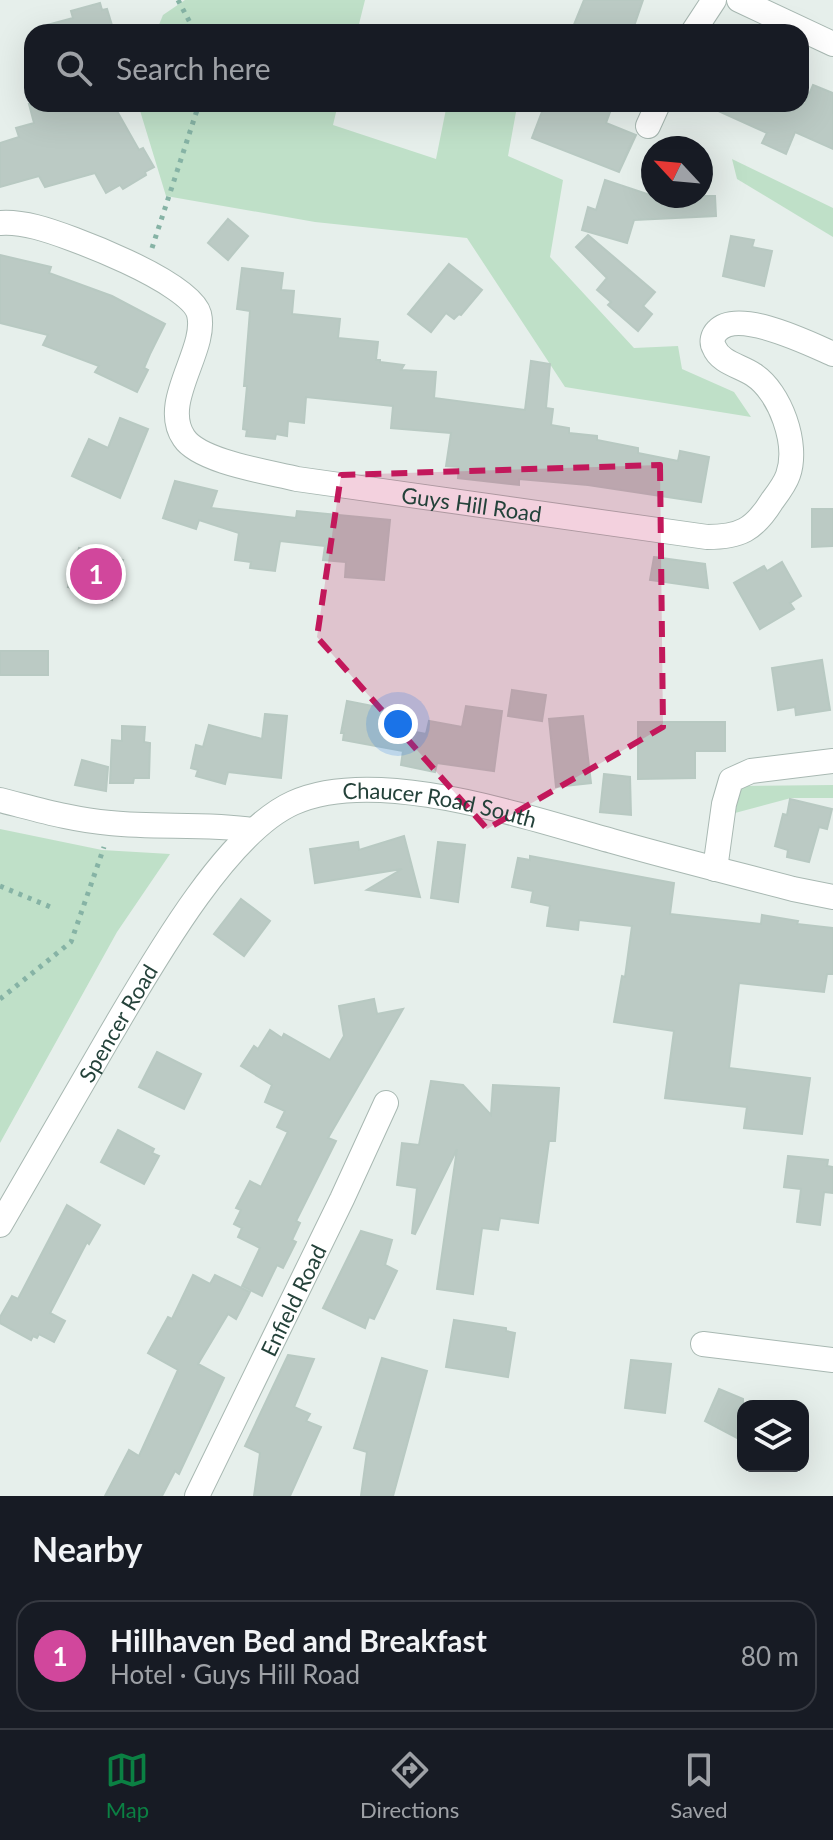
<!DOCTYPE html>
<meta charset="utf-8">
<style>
:root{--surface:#171b24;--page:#242831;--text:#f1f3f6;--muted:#9ea1a6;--line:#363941;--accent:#0b8043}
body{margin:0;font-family:Lato,sans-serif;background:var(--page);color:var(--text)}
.controls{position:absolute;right:24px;bottom:24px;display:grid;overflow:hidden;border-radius:16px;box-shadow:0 8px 32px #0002}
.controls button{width:72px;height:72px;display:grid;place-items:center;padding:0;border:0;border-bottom:2px solid var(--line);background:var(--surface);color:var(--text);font:40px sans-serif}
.compass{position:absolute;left:641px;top:136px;width:72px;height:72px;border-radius:50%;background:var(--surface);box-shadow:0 8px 32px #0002;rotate:296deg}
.you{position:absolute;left:398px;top:724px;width:28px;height:28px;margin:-20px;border:6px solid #fff;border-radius:50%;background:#1a73e8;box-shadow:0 0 0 12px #1a73e833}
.badge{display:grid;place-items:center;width:52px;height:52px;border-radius:50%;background:var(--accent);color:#fff;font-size:26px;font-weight:700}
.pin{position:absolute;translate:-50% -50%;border:4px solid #fff;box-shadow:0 2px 8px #0006}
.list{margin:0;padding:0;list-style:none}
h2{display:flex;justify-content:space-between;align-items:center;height:104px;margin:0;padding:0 32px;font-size:34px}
h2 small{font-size:26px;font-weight:400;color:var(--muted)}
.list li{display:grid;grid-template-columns:52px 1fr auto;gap:24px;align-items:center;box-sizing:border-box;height:112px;margin:0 16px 16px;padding:0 16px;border:2px solid var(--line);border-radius:24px}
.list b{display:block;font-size:30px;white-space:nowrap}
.list p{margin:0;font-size:26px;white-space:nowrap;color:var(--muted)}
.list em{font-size:26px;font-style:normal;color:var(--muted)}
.icon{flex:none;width:44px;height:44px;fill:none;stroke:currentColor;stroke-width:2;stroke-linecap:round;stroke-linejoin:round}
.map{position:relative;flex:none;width:833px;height:1496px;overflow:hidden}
.search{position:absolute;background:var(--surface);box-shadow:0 8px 32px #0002;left:24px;right:24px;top:24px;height:88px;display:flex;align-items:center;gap:20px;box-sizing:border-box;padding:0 28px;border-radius:24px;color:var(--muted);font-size:30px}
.sheet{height:232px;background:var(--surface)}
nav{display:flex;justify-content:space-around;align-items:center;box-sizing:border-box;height:112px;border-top:2px solid var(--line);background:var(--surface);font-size:22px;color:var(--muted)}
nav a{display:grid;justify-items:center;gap:4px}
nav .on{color:var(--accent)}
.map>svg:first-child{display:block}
.green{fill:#bfe0c8}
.building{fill:#bbcac4;stroke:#b8c9c2;stroke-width:2}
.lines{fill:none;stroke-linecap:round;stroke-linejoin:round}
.minor-casing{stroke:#a8b8b2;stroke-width:26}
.tertiary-casing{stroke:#a8b8b2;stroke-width:26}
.path{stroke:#86b3a5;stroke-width:5;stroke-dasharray:4 6;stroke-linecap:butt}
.minor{stroke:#fff;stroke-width:24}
.tertiary{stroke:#fff;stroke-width:24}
.marked{fill:#c2185b;fill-opacity:0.2;stroke:#c2185b;stroke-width:6;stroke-dasharray:16 10;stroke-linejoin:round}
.labels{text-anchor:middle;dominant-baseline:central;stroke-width:8;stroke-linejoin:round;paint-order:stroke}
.street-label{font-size:22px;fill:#24423a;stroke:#f7fbf9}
</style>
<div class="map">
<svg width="833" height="1496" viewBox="0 0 833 1496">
<rect width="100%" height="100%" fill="#e6efeb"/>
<g class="green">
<path d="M 185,0 L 365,0 L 357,32 L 156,32 L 163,15 Z"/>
<path d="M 138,104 L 338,104 L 333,125 L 436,159 L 447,104 L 492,104 L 516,112 L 508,156 L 563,180 L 550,257 L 634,348 L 678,346 L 682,369 L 734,392 L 751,417 L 565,387 L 467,238 L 315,222 L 166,196 Z"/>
<path d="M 732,159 L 833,208 L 833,237 L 737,179 Z"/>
<path d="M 833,785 L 833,798 L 791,798 L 735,813 L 741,786 Z"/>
<path d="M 0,829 L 102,850 L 170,854 L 117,932 L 0,1143 Z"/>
</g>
<g class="building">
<path d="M 584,0 L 643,0 L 632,32 L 571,32 Z"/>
<path d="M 100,3 L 102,10 L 107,9 L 114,32 L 48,32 L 47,25 L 73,18 L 71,11 Z"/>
<path d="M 813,85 L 833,93 L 833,149 L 795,132 L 786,154 L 762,143 L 767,133 L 703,104 L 805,104 Z"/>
<path d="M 29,104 L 113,104 L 139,150 L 143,148 L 154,167 L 145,172 L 146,175 L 123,189 L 120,185 L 106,193 L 95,173 L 45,187 L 39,176 L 0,187 L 0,143 L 19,137 L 16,128 L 34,123 Z"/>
<path d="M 545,104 L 613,104 L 606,123 L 636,135 L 619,172 L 532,138 Z"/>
<path d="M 605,180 L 653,196 L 715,196 L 716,216 L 634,220 L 627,243 L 582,230 L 588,207 L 596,210 Z"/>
<path d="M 228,219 L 248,236 L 228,260 L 208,243 Z"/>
<path d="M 588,235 L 655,292 L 643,306 L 652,314 L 638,331 L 608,305 L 611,302 L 597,290 L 607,278 L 576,247 Z"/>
<path d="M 731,236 L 754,240 L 752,247 L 772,251 L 764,286 L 723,276 Z"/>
<path d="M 0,255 L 51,267 L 49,273 L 112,296 L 165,324 L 150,354 L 144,368 L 148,370 L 137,392 L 95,372 L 99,366 L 43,345 L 48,335 L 0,323 Z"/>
<path d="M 449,264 L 482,290 L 461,315 L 459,314 L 454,319 L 446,313 L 431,332 L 408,314 Z"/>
<path d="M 242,268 L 283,273 L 281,290 L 294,291 L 292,314 L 340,319 L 338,338 L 378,342 L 376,360 L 380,360 L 380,362 L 404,365 L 401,370 L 436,372 L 434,398 L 525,410 L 531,361 L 550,364 L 546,408 L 553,409 L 551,425 L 569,428 L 569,433 L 597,436 L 597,440 L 638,448 L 638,453 L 678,461 L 680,451 L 709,457 L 701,502 L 588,485 L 519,479 L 519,485 L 458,478 L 459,467 L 446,466 L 451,433 L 391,428 L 393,406 L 306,397 L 304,423 L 288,421 L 287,436 L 276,434 L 275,439 L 246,436 L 247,430 L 243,429 L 247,386 L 244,386 L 250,311 L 237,309 Z"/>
<path d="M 120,418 L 148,429 L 120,498 L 72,476 L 89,439 L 108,448 Z"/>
<path d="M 175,481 L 217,491 L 211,508 L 296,518 L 297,511 L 390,520 L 384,580 L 345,577 L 346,562 L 323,560 L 325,546 L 280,541 L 275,571 L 250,568 L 251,562 L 235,560 L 239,533 L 199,520 L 196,529 L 163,518 Z"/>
<path d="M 812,509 L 833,509 L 833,546 L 812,547 Z"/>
<path d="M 79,548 L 123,560 L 112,600 L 68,587 Z"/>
<path d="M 654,557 L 705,564 L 708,588 L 650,580 Z"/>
<path d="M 782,562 L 801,596 L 790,603 L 794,609 L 760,629 L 734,583 L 764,566 L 767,571 Z"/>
<rect x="0" y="651" width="48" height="24"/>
<path d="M 822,660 L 830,710 L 796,715 L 795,707 L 778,710 L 772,668 Z"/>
<path d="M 512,690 L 546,695 L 542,721 L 508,716 Z"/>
<path d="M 347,701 L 383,708 L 380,725 L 426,734 L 429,721 L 462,727 L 466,706 L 502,711 L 494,771 L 437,763 L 435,772 L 401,765 L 403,751 L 343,740 L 344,733 L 341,733 Z"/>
<path d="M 265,714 L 287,716 L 281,778 L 228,772 L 225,784 L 196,776 L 198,770 L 191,768 L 196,745 L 203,747 L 209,725 L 262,739 Z"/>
<path d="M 583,716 L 591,783 L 556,787 L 549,719 Z"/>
<path d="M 638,722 L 725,722 L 725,751 L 695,751 L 695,778 L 638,779 Z"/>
<path d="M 122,726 L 145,727 L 144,742 L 150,743 L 149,778 L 134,778 L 133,783 L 110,783 L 112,740 L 122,741 Z"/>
<path d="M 82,760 L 108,767 L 106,791 L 75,785 Z"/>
<path d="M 604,774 L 630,777 L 631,815 L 600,812 Z"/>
<path d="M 790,799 L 832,809 L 827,829 L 819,827 L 809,862 L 787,857 L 788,850 L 775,846 L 783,814 L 787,815 Z"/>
<path d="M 404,836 L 420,897 L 367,890 L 402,869 L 315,883 L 310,849 L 358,842 L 359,850 Z"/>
<path d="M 438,842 L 465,845 L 458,902 L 431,898 Z"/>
<path d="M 530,856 L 674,883 L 670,914 L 761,924 L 762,915 L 798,921 L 797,924 L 833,928 L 833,974 L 827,974 L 824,992 L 739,983 L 729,1068 L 810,1078 L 802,1134 L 744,1128 L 747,1107 L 665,1098 L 674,1031 L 614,1022 L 622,976 L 625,977 L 632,926 L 579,920 L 578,930 L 547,926 L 550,906 L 531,902 L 533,891 L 512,887 L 518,858 L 530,860 Z"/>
<path d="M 241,899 L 270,921 L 244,956 L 214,934 Z"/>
<path d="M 374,999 L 377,1014 L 403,1009 L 328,1138 L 336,1141 L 296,1221 L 300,1223 L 292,1240 L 296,1242 L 283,1268 L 277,1265 L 262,1296 L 242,1286 L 260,1248 L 238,1237 L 242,1228 L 234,1224 L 241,1210 L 236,1208 L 250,1181 L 261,1187 L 288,1132 L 277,1127 L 285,1111 L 265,1102 L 272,1085 L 241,1066 L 254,1046 L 258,1049 L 270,1030 L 282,1038 L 284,1034 L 330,1060 L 344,1036 L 339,1006 Z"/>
<path d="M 157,1052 L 201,1074 L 184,1109 L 139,1087 Z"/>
<path d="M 431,1081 L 463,1085 L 491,1115 L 493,1085 L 559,1088 L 555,1141 L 549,1141 L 538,1223 L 500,1218 L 498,1230 L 482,1228 L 473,1294 L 437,1289 L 457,1149 L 415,1234 L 412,1233 L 417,1188 L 397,1185 L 402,1143 L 419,1145 Z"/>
<path d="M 118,1130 L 154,1149 L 152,1153 L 159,1156 L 144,1184 L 101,1162 Z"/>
<path d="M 788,1156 L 828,1160 L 827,1166 L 833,1167 L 833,1193 L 824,1192 L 820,1225 L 797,1222 L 801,1189 L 784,1187 Z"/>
<path d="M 67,1205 L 100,1225 L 89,1244 L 87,1242 L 50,1313 L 65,1321 L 54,1342 L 39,1334 L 37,1338 L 33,1336 L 31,1340 L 0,1323 L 0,1317 L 12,1296 L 18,1299 Z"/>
<path d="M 361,1231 L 392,1240 L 385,1265 L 397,1271 L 374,1319 L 369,1317 L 365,1328 L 323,1308 Z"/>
<path d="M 193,1275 L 210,1284 L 215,1275 L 250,1292 L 236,1319 L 228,1314 L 198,1364 L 224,1378 L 179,1474 L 175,1471 L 162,1496 L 105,1496 L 129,1450 L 139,1456 L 178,1370 L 148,1353 L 168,1317 L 172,1319 Z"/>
<path d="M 454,1320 L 506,1328 L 506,1331 L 515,1333 L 508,1377 L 446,1367 Z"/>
<path d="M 288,1355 L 314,1359 L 294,1407 L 310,1414 L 306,1421 L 321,1427 L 290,1496 L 254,1496 L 260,1453 L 245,1446 Z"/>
<path d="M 382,1358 L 427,1371 L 393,1496 L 361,1496 L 367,1452 L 354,1448 Z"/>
<path d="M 631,1360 L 671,1364 L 665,1413 L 625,1408 Z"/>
<path d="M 719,1389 L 743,1399 L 743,1441 L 705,1421 Z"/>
</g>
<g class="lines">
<defs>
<g id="minor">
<path d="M 739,0 L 833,44"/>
<path d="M 693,32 L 714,0"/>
<path d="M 648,126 L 658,104"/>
<path id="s1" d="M 0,223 C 12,222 24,224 36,227 C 68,235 191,282 199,314 C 208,350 159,402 184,438 C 200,462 269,472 297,479 L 707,537 C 740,537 754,530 772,501 C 778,493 785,484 788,475 C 799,444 780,392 754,375 C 741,366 720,363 714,347 C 711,342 713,335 717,331 C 738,308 810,344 833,354"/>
<path d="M 0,800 C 36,809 72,820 110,823 C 157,828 205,823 253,830"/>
<path d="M 715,869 L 724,804 L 731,780 L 751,771 L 833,761"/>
<path d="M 703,1344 L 833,1360"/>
<path id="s2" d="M 197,1496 L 342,1199 L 386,1103"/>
</g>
<g id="tertiary">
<path id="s3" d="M 0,1225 C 36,1163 72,1100 109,1037 C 148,971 224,834 293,803 C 377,765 527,818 612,841 C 672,858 732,873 793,889 L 833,897"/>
</g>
</defs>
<use href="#minor" class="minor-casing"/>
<use href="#tertiary" class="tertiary-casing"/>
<g class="path">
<path d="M 178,0 L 195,32"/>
<path d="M 152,248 L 199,104"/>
<path d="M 0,886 L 53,908"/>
<path d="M 0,999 L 71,942 L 104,847"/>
</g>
<use href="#minor" class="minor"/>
<use href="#tertiary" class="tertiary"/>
</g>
<path class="marked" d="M 660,465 L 663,727 L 487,829 L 317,637 L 341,475 Z"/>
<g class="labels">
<g class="street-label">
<text stroke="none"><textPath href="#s1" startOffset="652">Guys Hill Road</textPath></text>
<text stroke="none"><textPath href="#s3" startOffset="668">Chaucer Road South</textPath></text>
<text stroke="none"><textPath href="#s3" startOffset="234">Spencer Road</textPath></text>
<text stroke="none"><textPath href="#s2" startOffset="218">Enfield Road</textPath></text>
</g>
</g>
</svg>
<div class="controls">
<button><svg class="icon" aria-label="layers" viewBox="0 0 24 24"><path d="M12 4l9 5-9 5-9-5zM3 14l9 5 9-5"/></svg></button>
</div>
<svg class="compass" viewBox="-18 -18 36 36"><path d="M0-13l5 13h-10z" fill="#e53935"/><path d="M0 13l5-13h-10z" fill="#9ea1a6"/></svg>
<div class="you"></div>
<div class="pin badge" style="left:96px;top:574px;background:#d1479c">1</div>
<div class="search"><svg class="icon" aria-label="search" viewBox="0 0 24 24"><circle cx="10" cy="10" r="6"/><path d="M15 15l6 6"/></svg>Search here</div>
</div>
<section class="sheet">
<h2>Nearby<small></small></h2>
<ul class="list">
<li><span class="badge" style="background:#d1479c">1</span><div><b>Hillhaven Bed and Breakfast</b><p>Hotel · Guys Hill Road</p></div><em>80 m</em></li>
</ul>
</section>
<nav>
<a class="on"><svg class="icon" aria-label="map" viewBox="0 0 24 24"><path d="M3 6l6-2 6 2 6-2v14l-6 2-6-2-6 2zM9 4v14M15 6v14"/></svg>Map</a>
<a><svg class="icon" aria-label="directions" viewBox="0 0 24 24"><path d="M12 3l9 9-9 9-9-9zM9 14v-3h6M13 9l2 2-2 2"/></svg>Directions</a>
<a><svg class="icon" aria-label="saved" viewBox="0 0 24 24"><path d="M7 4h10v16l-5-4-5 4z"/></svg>Saved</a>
</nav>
